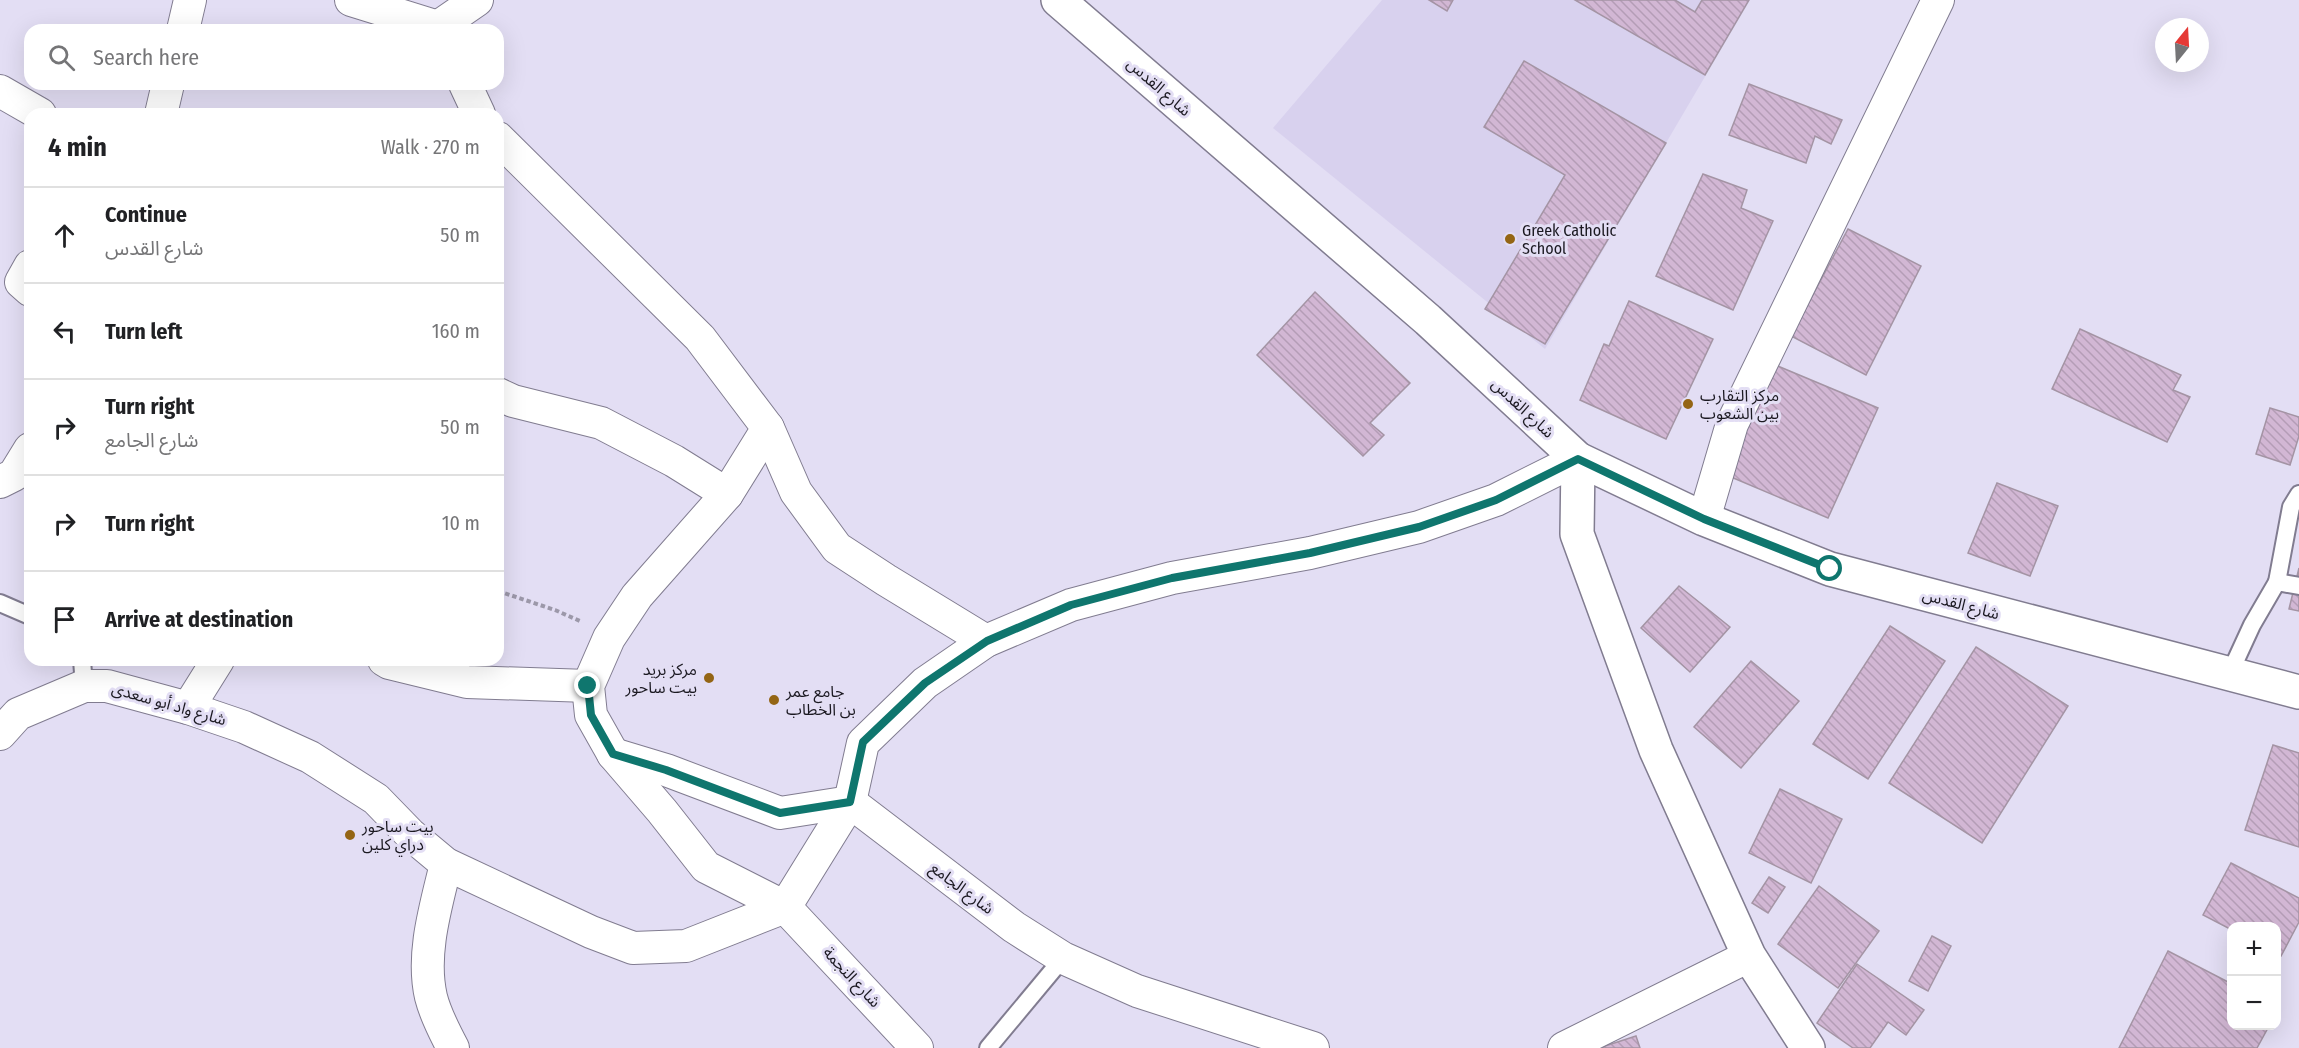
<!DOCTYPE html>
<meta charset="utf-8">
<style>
:root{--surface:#fff;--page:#f6f6f6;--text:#202124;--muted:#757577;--line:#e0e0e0}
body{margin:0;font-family:"Fira Sans Condensed","Noto Sans Arabic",sans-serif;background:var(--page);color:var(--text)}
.controls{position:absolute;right:18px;bottom:18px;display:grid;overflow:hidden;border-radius:12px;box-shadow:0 6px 24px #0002}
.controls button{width:54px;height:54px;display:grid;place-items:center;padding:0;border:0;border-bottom:2px solid var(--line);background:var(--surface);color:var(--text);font:30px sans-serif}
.compass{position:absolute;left:2155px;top:18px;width:54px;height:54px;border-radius:50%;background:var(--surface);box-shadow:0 6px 24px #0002;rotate:18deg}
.stop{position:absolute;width:18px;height:18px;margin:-14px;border:4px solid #0f766e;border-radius:50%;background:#fff}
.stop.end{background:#0f766e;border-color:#fff;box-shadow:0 2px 6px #0008}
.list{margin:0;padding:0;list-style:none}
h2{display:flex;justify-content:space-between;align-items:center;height:78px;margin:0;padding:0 24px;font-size:26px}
h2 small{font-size:20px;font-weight:400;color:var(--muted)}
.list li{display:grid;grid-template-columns:39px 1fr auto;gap:18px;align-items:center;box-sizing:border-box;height:96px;padding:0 24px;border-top:2px solid var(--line)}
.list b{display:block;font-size:22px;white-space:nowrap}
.list p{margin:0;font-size:20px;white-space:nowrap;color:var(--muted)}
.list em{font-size:20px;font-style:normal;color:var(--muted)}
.icon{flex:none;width:33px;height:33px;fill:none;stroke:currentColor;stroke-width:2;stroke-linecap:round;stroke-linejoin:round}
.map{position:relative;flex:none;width:2299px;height:1048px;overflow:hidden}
.search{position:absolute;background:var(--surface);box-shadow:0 6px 24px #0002;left:24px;top:24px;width:480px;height:66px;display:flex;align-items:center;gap:15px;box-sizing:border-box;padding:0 21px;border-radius:18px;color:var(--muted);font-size:22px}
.panel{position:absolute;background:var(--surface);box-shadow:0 6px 24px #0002;left:24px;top:108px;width:480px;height:558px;border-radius:18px}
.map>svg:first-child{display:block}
.built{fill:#d8d1ee}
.building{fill:url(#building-back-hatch);stroke:#a494a4;stroke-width:1.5}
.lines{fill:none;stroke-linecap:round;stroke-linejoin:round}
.lane-casing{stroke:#817c90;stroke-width:20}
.street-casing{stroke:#817c90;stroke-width:34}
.secondary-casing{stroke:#817c90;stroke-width:36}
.path{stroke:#9c98a9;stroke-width:4;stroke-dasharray:4.5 3;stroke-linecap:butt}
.lane{stroke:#fff;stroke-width:16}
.street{stroke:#fff;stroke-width:32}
.secondary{stroke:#fff;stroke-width:33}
.route{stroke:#0f766e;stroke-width:8}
.poi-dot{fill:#946514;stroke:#e3def4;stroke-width:2}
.labels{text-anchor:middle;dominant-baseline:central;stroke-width:6;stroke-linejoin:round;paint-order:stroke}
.street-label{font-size:16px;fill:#1b1921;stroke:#e3def4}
.poi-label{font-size:16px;fill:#1b1921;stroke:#e3def4;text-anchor:start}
</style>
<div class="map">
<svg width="2299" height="1048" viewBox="0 0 2299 1048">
<defs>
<pattern id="building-back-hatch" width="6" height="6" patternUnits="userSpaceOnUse" patternTransform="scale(1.5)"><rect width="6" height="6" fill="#d2b7d4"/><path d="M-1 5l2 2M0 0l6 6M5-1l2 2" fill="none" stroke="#b49db6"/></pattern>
</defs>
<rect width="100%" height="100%" fill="#e3def4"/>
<path class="built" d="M 1382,0 L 1750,0 L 1545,349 L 1273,128 Z"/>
<g class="building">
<path d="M 1429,0 L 1453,0 L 1447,11 Z"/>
<path d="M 1575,0 L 1675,0 L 1695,12 L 1702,0 L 1749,0 L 1705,75 Z"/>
<path d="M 1524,61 L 1666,143 L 1545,344 L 1485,309 L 1565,175 L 1484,127 Z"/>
<path d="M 1749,84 L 1842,120 L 1831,144 L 1815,136 L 1806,163 L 1729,135 Z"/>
<path d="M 1703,174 L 1747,190 L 1741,208 L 1773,221 L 1733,310 L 1656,276 Z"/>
<path d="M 1848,229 L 1921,266 L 1866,375 L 1791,336 Z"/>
<path d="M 1315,292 L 1410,383 L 1370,423 L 1384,435 L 1363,456 L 1257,355 Z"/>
<path d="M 1629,301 L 1713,339 L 1666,439 L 1580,400 L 1604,344 L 1609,346 Z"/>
<path d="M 2080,329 L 2181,375 L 2173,390 L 2190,397 L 2167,442 L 2052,389 Z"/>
<path d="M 1773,364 L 1878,408 L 1828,518 L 1724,474 Z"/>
<path d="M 2270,408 L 2299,417 L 2299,436 L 2290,465 L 2256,454 Z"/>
<path d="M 1997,483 L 2058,506 L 2030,576 L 1968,553 Z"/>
<path d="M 2299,568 L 2299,611 L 2289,609 Z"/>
<path d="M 1679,586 L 1730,627 L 1690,672 L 1641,628 Z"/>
<path d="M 1890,626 L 1945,661 L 1868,779 L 1813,744 Z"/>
<path d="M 1976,647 L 2068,706 L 1982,843 L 1889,783 Z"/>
<path d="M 1751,661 L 1799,701 L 1741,768 L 1694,727 Z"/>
<path d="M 2273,745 L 2299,753 L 2299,847 L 2245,830 Z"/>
<path d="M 1780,789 L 1842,819 L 1811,883 L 1749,853 Z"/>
<path d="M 2231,863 L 2299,898 L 2299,922 L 2281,956 L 2276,954 L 2276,926 L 2232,926 L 2232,930 L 2203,915 Z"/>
<path d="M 1769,877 L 1785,887 L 1768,913 L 1752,903 Z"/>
<path d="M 1819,886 L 1879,931 L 1838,988 L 1778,944 Z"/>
<path d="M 1932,936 L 1951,946 L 1928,991 L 1909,981 Z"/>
<path d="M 2168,951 L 2232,984 L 2232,1026 L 2269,1026 L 2257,1048 L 2119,1048 Z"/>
<path d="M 1857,964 L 1924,1010 L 1906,1035 L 1888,1022 L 1870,1048 L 1853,1048 L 1817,1023 Z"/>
<path d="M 1636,1036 L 1640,1048 L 1599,1048 Z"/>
</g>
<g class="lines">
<defs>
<g id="lane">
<path d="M 2277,582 L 2291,507 L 2299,494"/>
<path d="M 0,603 L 30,616"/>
<path d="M 82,660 L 84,686"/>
<path d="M 2229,675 L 2252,625 L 2277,582 L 2299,586"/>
<path d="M 988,1048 L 1063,958"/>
</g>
<g id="street">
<path d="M 351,0 L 438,27"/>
<path d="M 438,27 L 477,0"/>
<path d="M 183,30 L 190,0"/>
<path d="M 465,84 L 479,114"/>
<path d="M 0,91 L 40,114"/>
<path d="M 161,114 L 168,84"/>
<path d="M 498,138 L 700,338 L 768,428 L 727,494 L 637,596 L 609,638 L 588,686 L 591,715 L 613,754 L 662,811 L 706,867 L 785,907 L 917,1048"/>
<path d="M 30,266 L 21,282 L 30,290"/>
<path d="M 498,394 L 513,401 L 601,423 L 674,461 L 727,494"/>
<path d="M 768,428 L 796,492 L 837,548 L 886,580 L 986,641"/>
<path d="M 0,482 L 14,475 L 30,449"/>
<path d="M 1704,519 L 1732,424 L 1938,0"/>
<path d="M 384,660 L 389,663 L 467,682 L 588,686"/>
<path d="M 188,708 L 218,660"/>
<path d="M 0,734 L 18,714 L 84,686 L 107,686 L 188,708 L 244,727 L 310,757 L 376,799 L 410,834 L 446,864 L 591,932 L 633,948 L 686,946 L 785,907 L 850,802 L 863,743 L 925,683 L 986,641 L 1071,605 L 1172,578 L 1310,553 L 1419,527 L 1496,500 L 1578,459"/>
<path d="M 613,754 L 666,770 L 780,813 L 850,802 L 1014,927 L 1063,958 L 1137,991 L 1313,1048"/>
<path d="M 446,864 C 436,906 421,954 431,997 C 435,1013 445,1033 453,1048"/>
<path d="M 1564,1048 L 1749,956"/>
</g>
<g id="secondary">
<path d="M 1058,0 L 1428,320 L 1578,459 L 1704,519 L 1830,569 L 2299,692"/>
<path d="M 1578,459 L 1577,534 L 1656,750 L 1749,956 L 1808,1048"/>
</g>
</defs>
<use href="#lane" class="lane-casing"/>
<use href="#street" class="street-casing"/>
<use href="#secondary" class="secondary-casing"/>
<g class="path">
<path d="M 30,547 L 28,560 L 30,566"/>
<path d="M 498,591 L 555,610 L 580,621"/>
</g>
<use href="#lane" class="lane"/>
<use href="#street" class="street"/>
<use href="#secondary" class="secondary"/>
</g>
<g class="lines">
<path class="route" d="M 588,686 L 591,715 L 613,754 L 666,770 L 780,813 L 850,802 L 863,742 L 925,683 L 987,641 L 1071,605 L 1172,578 L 1310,553 L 1419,527 L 1496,500 L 1578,459 L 1704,519 L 1830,569"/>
</g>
<g class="poi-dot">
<circle cx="1510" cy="239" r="6"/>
<circle cx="1688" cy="404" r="6"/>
<circle cx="709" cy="678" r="6"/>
<circle cx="774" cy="700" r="6"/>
<circle cx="350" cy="835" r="6"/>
</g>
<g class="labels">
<g class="street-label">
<text transform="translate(1159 87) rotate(41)">شارع القدس</text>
<text transform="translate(1523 408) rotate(43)">شارع القدس</text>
<text transform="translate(1961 604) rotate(15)">شارع القدس</text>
<text transform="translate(169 704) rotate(16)">شارع واد أبو سعدى</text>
<text transform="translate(962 888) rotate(37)">شارع الجامع</text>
<text transform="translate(852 977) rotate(47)">شارع النجمة</text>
</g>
<g class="poi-label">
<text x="1522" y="230">Greek Catholic<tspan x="1522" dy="18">School</tspan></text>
<text x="1700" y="395">مركز التقارب<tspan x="1700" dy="18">بين الشعوب</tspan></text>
<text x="697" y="669" text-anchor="end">مركز بريد<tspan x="697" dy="18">بيت ساحور</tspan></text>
<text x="786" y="691">جامع عمر<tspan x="786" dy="18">بن الخطاب</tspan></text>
<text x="362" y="826">بيت ساحور<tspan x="362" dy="18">دراي كلين</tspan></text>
</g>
</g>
</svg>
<div class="controls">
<button>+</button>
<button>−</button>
</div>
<svg class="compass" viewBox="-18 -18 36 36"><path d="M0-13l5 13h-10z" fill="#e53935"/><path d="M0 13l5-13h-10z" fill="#757577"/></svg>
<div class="stop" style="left:1830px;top:569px"></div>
<div class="stop end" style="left:588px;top:686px"></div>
<div class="search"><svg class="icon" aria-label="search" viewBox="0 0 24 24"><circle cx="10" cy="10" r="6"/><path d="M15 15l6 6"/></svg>Search here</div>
<section class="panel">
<h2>4 min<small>Walk · 270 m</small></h2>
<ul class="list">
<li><svg class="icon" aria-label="ahead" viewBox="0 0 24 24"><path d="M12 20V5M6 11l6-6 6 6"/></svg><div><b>Continue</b><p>شارع القدس</p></div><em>50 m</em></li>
<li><svg class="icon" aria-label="left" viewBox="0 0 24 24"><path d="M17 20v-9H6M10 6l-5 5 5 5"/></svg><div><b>Turn left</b></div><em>160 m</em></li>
<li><svg class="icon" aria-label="right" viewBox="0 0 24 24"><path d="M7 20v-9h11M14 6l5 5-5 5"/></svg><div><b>Turn right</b><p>شارع الجامع</p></div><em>50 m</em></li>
<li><svg class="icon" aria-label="right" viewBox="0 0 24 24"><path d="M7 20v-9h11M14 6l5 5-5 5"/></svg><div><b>Turn right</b></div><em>10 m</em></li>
<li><svg class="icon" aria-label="arrive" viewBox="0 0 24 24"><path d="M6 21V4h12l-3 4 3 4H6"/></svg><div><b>Arrive at destination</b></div></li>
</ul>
</section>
</div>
